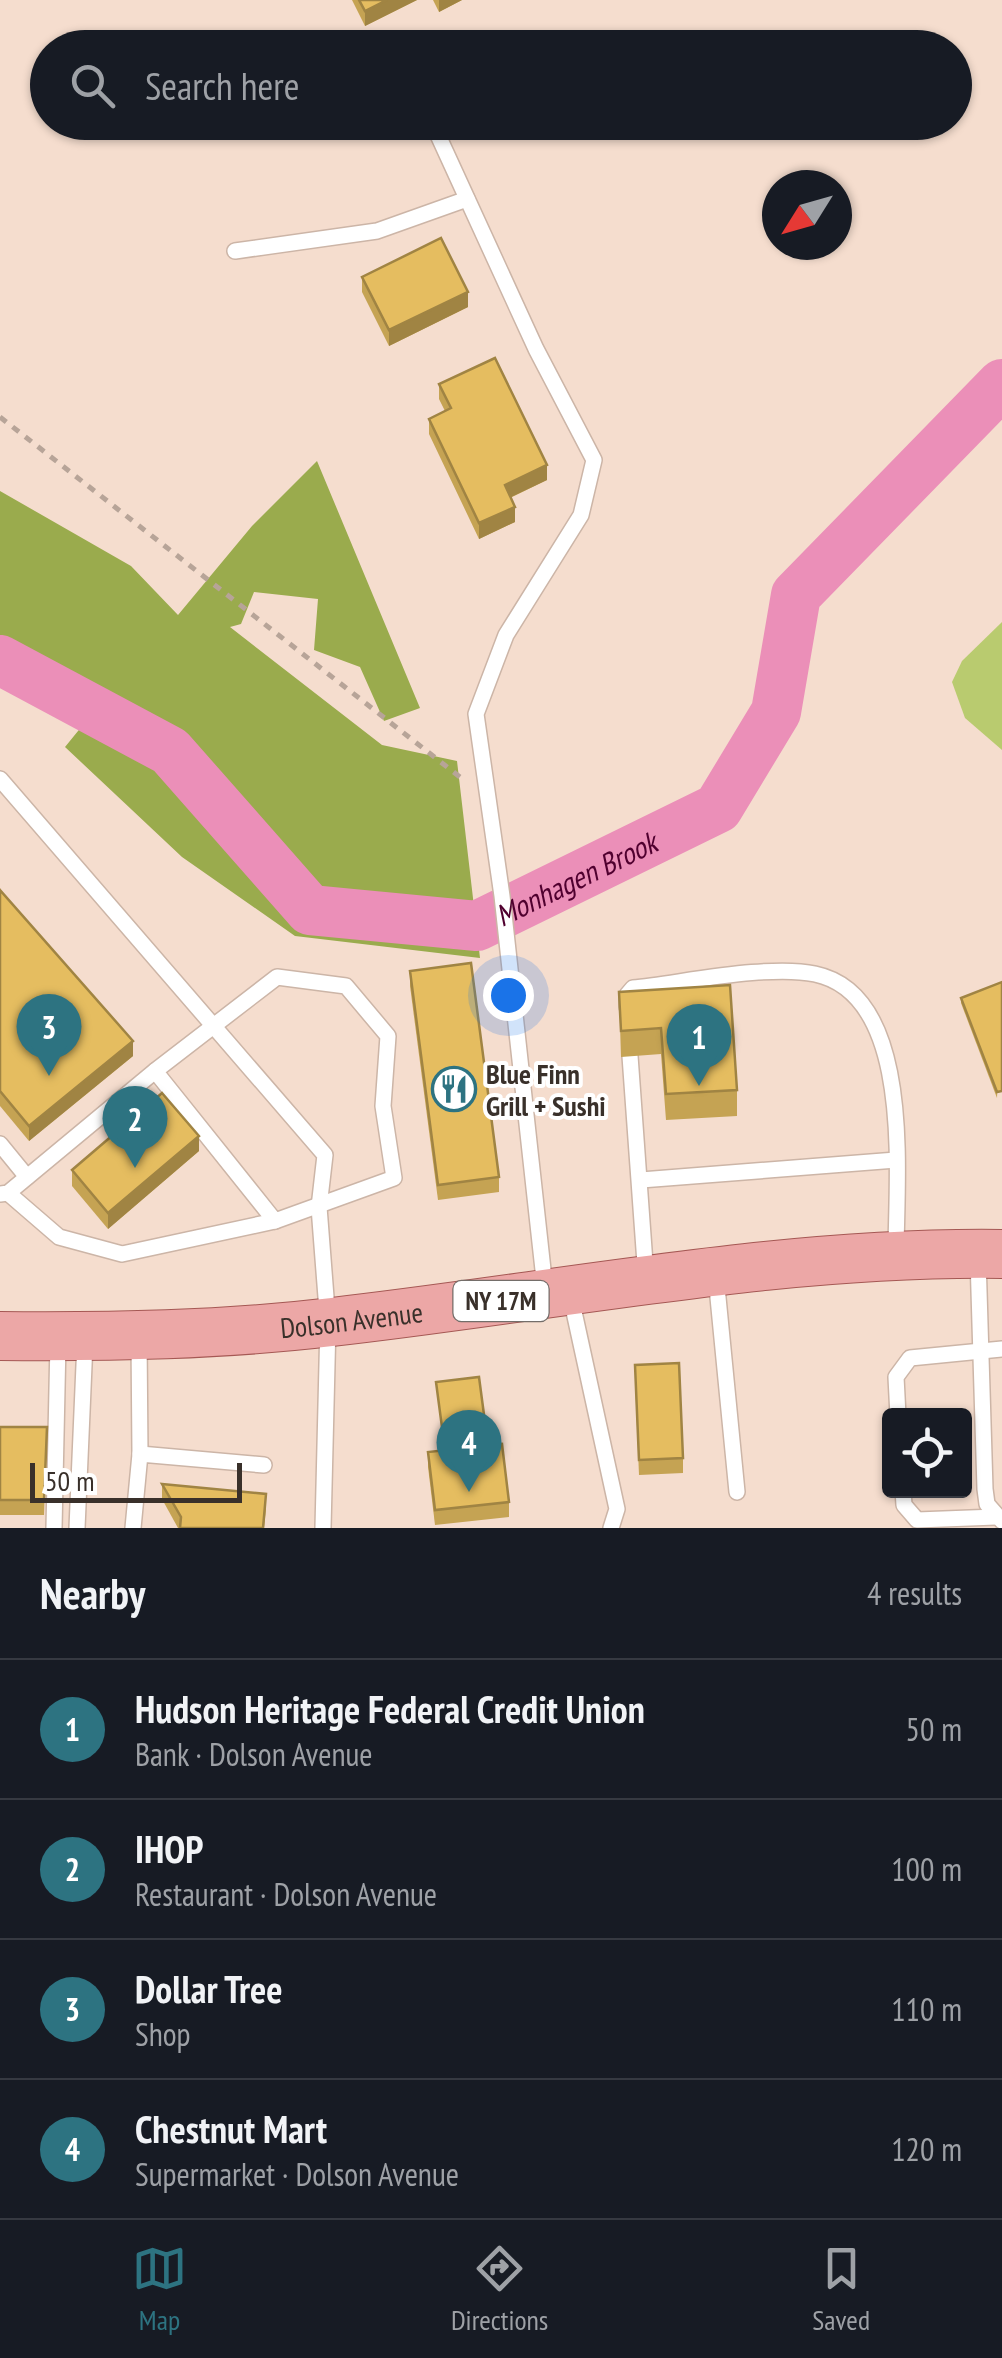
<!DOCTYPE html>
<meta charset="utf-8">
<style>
:root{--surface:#171b24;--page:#20242c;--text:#f1f3f6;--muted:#9ea1a6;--line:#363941;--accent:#2d7381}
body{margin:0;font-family:"PT Sans Narrow",sans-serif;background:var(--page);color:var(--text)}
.controls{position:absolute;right:30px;bottom:30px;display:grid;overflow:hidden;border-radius:10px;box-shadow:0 2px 8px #0004}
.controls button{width:90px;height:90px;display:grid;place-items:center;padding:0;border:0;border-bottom:2px solid var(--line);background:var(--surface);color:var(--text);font:50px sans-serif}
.compass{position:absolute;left:762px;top:170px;width:90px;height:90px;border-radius:50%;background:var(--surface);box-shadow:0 2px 8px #0004;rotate:233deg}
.scale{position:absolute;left:30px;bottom:25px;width:212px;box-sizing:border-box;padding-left:10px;border:5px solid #39302a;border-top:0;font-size:28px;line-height:35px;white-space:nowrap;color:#39302a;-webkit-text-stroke:8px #fff;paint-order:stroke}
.you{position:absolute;left:508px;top:995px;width:35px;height:35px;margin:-25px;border:8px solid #fff;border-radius:50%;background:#1a73e8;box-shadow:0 0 0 15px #1a73e833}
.badge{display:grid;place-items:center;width:65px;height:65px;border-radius:50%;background:var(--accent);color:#fff;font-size:32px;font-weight:700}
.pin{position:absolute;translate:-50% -82px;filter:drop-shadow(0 2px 5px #0008)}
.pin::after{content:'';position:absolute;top:52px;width:35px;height:30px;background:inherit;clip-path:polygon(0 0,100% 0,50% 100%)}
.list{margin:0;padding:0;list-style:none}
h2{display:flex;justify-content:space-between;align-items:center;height:130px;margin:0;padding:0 40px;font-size:42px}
h2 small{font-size:32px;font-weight:400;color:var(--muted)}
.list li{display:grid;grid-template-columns:65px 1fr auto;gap:30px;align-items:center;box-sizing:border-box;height:140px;padding:0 40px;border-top:2px solid var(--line)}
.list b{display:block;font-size:38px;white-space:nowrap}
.list p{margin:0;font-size:32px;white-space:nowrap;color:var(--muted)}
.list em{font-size:32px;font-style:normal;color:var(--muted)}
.icon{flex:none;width:55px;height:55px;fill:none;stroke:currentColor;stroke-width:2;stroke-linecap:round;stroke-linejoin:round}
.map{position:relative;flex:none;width:1002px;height:1528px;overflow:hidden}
.search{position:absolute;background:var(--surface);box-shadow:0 2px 8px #0004;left:30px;right:30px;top:30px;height:110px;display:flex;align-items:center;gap:25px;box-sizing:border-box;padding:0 35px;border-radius:55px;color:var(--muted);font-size:38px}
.sheet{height:690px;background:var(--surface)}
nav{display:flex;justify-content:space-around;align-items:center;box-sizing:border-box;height:140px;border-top:2px solid var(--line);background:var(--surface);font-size:28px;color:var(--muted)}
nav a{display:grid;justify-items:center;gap:5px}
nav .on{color:var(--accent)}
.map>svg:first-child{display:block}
.green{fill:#b9cb6f}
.forest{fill:#9aab4d}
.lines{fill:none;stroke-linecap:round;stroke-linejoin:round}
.river{stroke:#eb8fb8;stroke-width:50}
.service-casing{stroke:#ccb5a7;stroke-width:18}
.primary-casing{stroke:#a55854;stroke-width:50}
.path{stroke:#b7a498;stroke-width:5;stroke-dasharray:8 8;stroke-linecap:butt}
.service{stroke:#fff;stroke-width:15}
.primary{stroke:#eca7a6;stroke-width:48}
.wall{fill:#c5a353}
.shaded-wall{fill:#a08443}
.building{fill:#e5bd60;stroke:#a08443;stroke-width:2.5}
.labels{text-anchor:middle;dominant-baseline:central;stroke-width:8;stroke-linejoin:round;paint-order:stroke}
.shield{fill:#fff;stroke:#746e6a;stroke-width:2.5}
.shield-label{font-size:25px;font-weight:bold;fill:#39302a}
.poi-label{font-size:28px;font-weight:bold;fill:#39302a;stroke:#fff;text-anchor:start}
.street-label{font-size:28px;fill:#39302a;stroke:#fff}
.water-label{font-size:30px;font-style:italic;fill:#50002f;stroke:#fff}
</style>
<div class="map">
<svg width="1002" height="1528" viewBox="0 0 1002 1528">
<rect width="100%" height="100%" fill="#f5ddce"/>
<path class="green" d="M 1002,622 L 1002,750 L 965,718 L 952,682 L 962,661 Z"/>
<path class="forest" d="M 317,461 L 420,708 L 384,721 L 360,667 L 314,650 L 318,599 L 254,592 L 241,624 L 230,627 L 382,745 L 457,761 L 480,958 L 295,936 L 182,857 L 65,747 L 100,704 L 54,672 L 0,654 L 0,491 L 131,566 L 178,615 L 252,526 Z"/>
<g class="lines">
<path class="river" id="s1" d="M 0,660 L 170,751 L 310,910 L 477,926 L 718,808 L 776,712 L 796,595 L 1002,384"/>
<defs>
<g id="service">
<path d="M 396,45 L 397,48"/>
<path d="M 432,122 L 536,349 L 594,460 L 581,515 L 506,635 L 476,714 L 502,896 L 545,1288"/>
<path d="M 235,251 L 377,231 L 467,199"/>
<path d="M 0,779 L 325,1155 L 319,1207 L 328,1323 L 323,1528"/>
<path d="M 277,977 L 346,986 L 388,1036 L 383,1106 L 394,1178 L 275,1221 L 155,1071 Z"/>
<path d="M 627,1007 L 627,995 L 633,988 C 682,983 769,964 815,974 C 915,995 896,1178 896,1253"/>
<path d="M 630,1056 L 646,1277"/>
<path d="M 0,1144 L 27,1177"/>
<path d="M 641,1180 L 896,1160"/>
<path d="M 8,1193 L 59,1237 L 122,1254 L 275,1221"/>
<path d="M 0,1194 L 8,1193 L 155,1071"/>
<path d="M 978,1258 L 985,1489 L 987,1504 L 1002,1521"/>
<path d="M 716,1277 L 737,1492"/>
<path d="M 571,1298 L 617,1509 L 611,1528"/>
<path d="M 139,1338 L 140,1454"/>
<path d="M 898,1416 L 896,1377 L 910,1358 L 1002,1349"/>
<path d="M 903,1490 L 904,1505 L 917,1520 L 996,1517"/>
<path d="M 54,1528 L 58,1342"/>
<path d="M 77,1528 L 85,1342"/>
<path d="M 133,1528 L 140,1454 L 264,1465"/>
</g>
<g id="primary">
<path id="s2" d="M 0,1336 C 111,1337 222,1335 332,1322 C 554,1297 778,1251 1002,1254"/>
</g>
</defs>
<use href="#service" class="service-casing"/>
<use href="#primary" class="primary-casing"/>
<path class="path" d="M 0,417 L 465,781"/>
<use href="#service" class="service"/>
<use href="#primary" class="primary"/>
</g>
<g class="wall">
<path d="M 352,0 L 417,0 L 365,26 Z"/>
<path d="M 433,0 L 462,0 L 439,12 Z"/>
<path d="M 362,277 L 468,307 L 389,346 L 362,292 Z"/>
<path d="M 439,384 L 547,480 L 510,498 L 515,522 L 479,539 L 429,434 L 429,419 L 445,411 L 439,399 Z"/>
<path d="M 0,890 L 133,1056 L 29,1141 L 0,1106 Z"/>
<path d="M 410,971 L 499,1177 L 499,1192 L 438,1200 L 410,986 Z"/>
<path d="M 1002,982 L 997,1098 L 961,1003 L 961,998 Z"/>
<path d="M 619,992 L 737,1090 L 737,1116 L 666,1120 L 661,1054 L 621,1057 Z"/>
<path d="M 199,1151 L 108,1229 L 72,1186 L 72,1170 Z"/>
<path d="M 635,1380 L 683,1458 L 683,1473 L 639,1475 Z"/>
<path d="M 0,1427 L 47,1427 L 44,1515 L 0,1515 Z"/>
<path d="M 488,1445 L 509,1502 L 509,1517 L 435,1525 L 428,1467 L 428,1452 Z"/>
<path d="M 162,1484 L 266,1509 L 264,1528 L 178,1528 L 162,1499 Z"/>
</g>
<g class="shaded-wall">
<path d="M 387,0 L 417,0 L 365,26 L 365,11 Z"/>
<path d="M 439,0 L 462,0 L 439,12 Z"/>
<path d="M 468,292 L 468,307 L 389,346 L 389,330 Z"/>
<path d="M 547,465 L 547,480 L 505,500 L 505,485 Z"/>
<path d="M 515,507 L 515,522 L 479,539 L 479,523 Z"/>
<path d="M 133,1041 L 133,1056 L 29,1141 L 29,1126 Z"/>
<path d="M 199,1136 L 199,1151 L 108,1229 L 108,1213 Z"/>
</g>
<g class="building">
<path d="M 359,0 L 387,0 L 365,11 Z"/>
<path d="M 441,238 L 468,292 L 389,330 L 362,277 Z"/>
<path d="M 495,358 L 547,465 L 505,485 L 515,507 L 479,523 L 429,419 L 451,408 L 439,384 Z"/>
<path d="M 0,890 L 133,1041 L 29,1126 L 0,1091 Z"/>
<path d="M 471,963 L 499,1177 L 438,1185 L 410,971 Z"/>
<path d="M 1002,982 L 1002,1091 L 997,1092 L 961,998 Z"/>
<path d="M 730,985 L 737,1090 L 666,1094 L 661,1028 L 621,1031 L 619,992 Z"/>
<path d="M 162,1093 L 199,1136 L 108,1213 L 72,1170 Z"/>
<path d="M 679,1363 L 683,1458 L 639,1460 L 635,1365 Z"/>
<path d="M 479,1377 L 488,1445 L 445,1450 L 436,1382 Z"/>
<path d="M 0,1427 L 47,1427 L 44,1500 L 0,1500 Z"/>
<path d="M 502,1444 L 509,1502 L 435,1510 L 428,1452 Z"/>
<path d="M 162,1484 L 266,1494 L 263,1528 L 180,1528 L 181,1517 Z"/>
</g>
<defs>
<symbol id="restaurant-ring" viewBox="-11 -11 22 22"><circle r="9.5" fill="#fff" stroke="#2d7381" stroke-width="1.5"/><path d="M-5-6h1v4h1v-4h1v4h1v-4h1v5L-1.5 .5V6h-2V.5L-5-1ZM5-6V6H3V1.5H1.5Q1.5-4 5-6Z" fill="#2d7381"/></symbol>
</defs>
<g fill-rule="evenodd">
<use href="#restaurant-ring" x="429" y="1064" width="50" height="50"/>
</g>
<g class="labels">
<rect class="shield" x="453.5" y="1281" width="95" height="40" rx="8"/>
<g class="shield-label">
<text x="501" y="1301">NY 17M</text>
</g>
<g class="poi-label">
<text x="486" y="1073">Blue Finn<tspan x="486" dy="32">Grill + Sushi</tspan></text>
</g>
<g class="street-label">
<text stroke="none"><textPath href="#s2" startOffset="352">Dolson Avenue</textPath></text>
</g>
<g class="water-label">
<text stroke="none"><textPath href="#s1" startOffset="682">Monhagen Brook</textPath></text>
</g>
</g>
</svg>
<div class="controls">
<button><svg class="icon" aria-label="locate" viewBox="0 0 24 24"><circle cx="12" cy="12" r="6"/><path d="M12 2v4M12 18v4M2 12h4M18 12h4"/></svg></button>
</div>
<svg class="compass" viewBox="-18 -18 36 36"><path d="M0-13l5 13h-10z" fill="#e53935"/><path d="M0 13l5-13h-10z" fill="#9ea1a6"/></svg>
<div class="scale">50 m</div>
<div class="you"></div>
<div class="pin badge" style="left:699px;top:1086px">1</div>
<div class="pin badge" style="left:135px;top:1168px">2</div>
<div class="pin badge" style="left:49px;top:1076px">3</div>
<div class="pin badge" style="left:469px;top:1492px">4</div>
<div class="search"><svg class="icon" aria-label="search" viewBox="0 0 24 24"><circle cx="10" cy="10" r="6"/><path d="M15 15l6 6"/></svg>Search here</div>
</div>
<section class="sheet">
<h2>Nearby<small>4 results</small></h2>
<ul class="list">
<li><span class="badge">1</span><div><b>Hudson Heritage Federal Credit Union</b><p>Bank · Dolson Avenue</p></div><em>50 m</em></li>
<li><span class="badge">2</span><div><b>IHOP</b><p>Restaurant · Dolson Avenue</p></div><em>100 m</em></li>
<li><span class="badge">3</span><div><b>Dollar Tree</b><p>Shop</p></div><em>110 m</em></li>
<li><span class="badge">4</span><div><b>Chestnut Mart</b><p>Supermarket · Dolson Avenue</p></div><em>120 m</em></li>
</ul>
</section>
<nav>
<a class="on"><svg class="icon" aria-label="map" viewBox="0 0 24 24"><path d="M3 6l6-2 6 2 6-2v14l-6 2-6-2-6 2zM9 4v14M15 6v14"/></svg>Map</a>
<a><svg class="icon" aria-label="directions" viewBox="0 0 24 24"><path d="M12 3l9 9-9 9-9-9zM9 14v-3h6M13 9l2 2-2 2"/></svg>Directions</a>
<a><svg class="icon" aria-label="saved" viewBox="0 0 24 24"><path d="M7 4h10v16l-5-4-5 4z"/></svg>Saved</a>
</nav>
